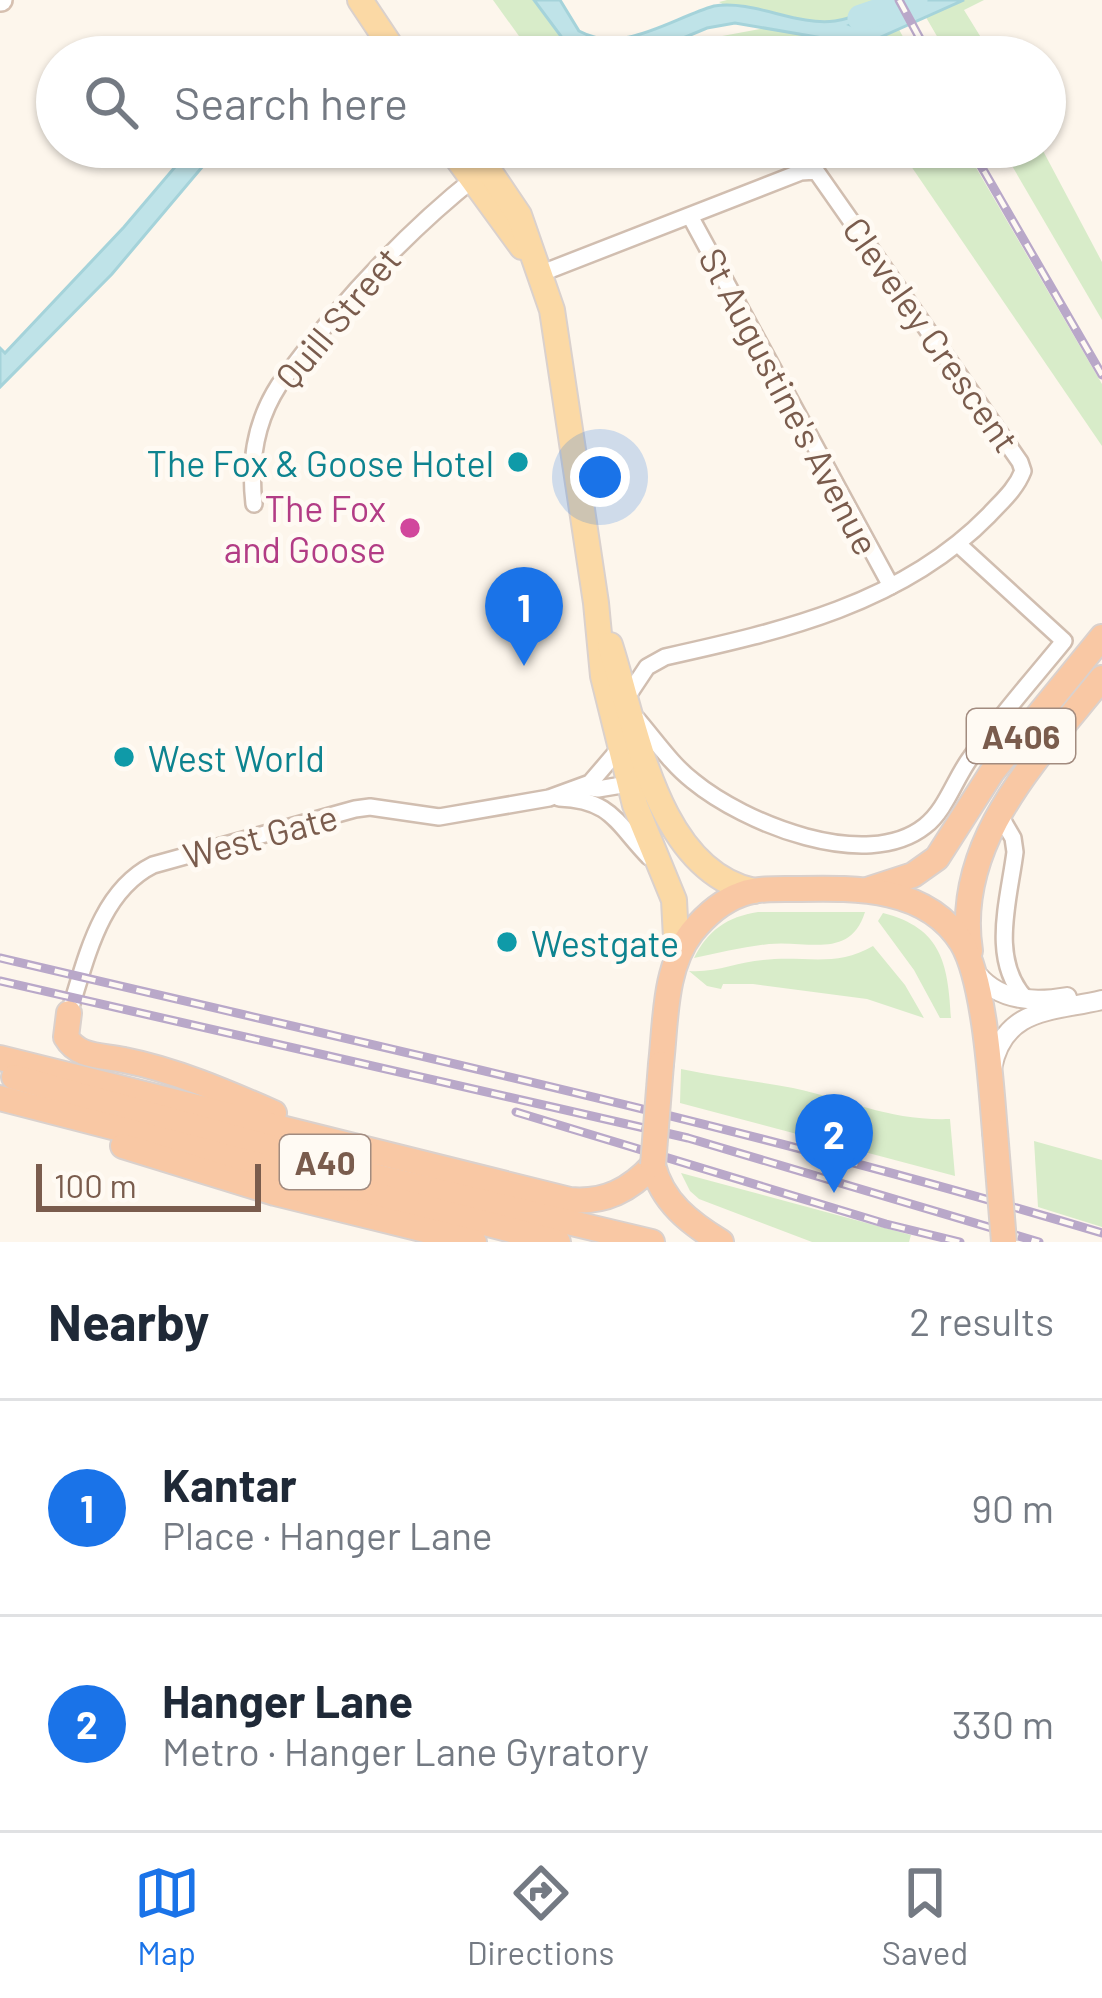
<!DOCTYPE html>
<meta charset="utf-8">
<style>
:root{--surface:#fff;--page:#f6f6f7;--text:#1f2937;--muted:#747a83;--line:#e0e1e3;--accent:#1a73e8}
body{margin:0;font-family:Barlow,sans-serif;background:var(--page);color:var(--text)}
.scale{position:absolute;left:36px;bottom:30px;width:225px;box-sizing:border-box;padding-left:12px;border:6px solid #7a5c4d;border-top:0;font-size:33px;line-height:42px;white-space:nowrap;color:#7a5c4d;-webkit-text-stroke:9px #fffaf3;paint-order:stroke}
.you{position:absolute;left:600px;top:477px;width:42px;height:42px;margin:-30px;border:9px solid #fff;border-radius:50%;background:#1a73e8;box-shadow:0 0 0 18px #1a73e833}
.badge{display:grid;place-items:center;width:78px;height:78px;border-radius:50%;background:var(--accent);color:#fff;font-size:39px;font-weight:700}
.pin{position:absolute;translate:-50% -99px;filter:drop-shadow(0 3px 6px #0008)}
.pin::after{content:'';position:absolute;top:63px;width:42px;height:36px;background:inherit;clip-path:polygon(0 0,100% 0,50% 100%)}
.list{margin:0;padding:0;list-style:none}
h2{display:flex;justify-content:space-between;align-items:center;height:156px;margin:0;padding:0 48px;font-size:51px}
h2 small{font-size:39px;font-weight:400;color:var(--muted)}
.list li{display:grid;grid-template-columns:78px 1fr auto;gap:36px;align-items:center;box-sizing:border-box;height:216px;padding:0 48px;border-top:3px solid var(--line)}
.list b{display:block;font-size:45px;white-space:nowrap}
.list p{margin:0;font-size:39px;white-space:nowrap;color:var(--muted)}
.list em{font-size:39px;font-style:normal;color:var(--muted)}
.icon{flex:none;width:66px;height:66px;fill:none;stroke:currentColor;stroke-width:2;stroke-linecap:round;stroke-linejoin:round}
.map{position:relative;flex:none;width:1102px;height:1242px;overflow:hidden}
.search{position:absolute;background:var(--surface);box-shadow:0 3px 9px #0004;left:36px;right:36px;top:36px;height:132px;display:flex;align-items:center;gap:30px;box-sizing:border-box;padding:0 42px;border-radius:66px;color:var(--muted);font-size:45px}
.sheet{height:588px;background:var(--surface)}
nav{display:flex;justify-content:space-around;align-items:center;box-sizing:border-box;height:168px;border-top:3px solid var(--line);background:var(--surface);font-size:33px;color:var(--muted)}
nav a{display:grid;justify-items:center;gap:6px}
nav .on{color:var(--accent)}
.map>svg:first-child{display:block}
.green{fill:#d8ecc9}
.water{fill:#bfe3e8;stroke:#a5d3da;stroke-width:3}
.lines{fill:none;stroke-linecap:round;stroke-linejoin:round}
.river{stroke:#bfe3e8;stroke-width:27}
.minor-casing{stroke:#d1beb0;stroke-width:20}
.tertiary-casing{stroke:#d1beb0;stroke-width:22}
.secondary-casing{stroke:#d6c0b0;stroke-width:26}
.primary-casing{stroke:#dad1cd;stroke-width:28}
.trunk-casing{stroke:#dad1cd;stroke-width:28}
.minor{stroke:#fff;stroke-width:15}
.tertiary{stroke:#fff;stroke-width:18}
.secondary{stroke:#fff;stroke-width:21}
.primary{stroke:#fbd9a5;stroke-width:24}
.trunk{stroke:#f9c8a4;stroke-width:24}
.rail-casing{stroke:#b9a8c9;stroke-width:9}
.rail{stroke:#fffaf3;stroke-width:4.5;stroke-dasharray:14;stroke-linecap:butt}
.trunk-bridge-casing{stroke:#dad1cd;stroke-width:28;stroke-linecap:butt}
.trunk-bridge{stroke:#f9c8a4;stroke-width:24}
.culture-dot{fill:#0f9aa8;stroke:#fffaf3;stroke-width:4.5}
.hotel-dot{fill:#d1479c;stroke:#fffaf3;stroke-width:4.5}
.labels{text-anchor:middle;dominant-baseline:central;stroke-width:10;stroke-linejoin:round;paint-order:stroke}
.shield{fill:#fffaf3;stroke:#a28b7f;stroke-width:3}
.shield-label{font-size:33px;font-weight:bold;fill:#7a5c4d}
.street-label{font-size:36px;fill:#7a5c4d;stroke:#fffaf3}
.culture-label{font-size:36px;fill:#0d838f;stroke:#fffaf3;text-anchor:start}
.hotel-label{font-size:36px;fill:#b23c85;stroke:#fffaf3;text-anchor:end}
</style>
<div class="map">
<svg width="1102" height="1242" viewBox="0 0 1102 1242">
<rect width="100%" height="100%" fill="#fdf6ec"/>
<g class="green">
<path d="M 493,0 L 535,0 L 574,57 L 534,57 Z"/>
<path d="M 727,0 L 883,0 L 914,57 L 609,57 L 766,28 L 719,2 Z"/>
<path d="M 916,0 L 984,0 L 964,10 L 993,57 L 949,57 Z"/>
<path d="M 898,147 L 964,147 L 1102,384 L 1102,446 Z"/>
<path d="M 1001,147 L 1041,147 L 1102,262 L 1102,320 Z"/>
<path d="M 758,912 L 865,912 C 850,960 807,940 769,944 C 743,947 719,953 694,958 C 708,930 727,917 758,912 Z"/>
<path d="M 883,913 C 942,928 948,964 951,1018 L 940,1018 L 914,970 L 878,921 Z"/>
<path d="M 873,946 L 905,985 L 924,1018 L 867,999 L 753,984 L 723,984 L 721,989 L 707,986 L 689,971 C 715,973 738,962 763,960 C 804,955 836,968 873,946 Z"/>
<path d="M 681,1069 C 718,1077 756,1081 793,1088 C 850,1100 890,1121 950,1119 L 955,1176 L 680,1103 Z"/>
<path d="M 1034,1141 L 1102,1160 L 1102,1227 L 1038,1207 Z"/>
<path d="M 681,1173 L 911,1235 L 909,1242 L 812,1242 L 699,1199 L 690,1191 Z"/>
</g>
<g class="water">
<path d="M 534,0 L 560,0 L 579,31 C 623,55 672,18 714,6 C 755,0 795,26 835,21 C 862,18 879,0 906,0 L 850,25 L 858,28 L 921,0 L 964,0 L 863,45 L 735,23 L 707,28 L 645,54 L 591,57 L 569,47 Z"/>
<path d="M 192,147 L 219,147 L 112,274 L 0,387 L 0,348 L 5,353 L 124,227 Z"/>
</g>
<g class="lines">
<path class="river" d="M 861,18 L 914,0"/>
<defs>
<g id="minor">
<path d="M 690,216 L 891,586"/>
<path d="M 542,273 L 801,172 L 816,171 L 1020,462 L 1023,471 C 1016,489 1002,501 989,515 C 902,604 782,631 665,657 L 647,667 L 627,697"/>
<path d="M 254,504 C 249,461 255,422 279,385 C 337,307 401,236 477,176"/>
<path d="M 637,719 C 655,740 672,765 693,781 C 744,823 866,873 925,826 C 946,810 955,778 971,757 C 999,717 1033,679 1064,641 L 958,544"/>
<path d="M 584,787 L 598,789 L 634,783"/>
<path d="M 559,798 C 612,800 616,823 649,857"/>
<path d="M 999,814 L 1013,838 L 1015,852 C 1009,900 989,960 1026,999"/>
<path d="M 69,1013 C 86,961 99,892 153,865 L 355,809 L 370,807 L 439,817 L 549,798 L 590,783 L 620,748"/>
</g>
<g id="tertiary">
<path d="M 974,970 C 996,1001 1032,1003 1067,997"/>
<path d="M 992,1068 C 1004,1007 1052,1012 1102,1000"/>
</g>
<path id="secondary" d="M 0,0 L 1,0"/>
<g id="primary">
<path d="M 360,0 L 398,57"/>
<path d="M 449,147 L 522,247"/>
<path d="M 473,147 L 519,215 L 552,310 L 596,603 L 603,676 L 635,805 L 674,900 L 677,957"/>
<path d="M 610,645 C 636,725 656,870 754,891"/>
</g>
<g id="trunk">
<path d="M 870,889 L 913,875 L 937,858 L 992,772 L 1102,637"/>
<path d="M 970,951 C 953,841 1039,757 1102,678"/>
<path d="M 69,1013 L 66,1037 C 78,1058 102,1055 124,1060 C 175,1070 226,1092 274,1113"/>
<path d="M 0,1058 L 570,1200 C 605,1203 630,1190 653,1165 C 662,1202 690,1223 721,1242"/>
<path d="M 661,1064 C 666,1020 664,968 692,932 C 705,916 722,901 742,894 C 758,888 779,889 797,889 C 855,888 927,886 962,943 C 985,982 991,1085 995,1132"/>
<path d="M 14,1077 L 386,1179 L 652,1242"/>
<path d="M 0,1098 L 558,1242"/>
<path d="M 123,1146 L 275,1193 L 474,1242"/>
</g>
</defs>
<use href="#minor" class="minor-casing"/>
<use href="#tertiary" class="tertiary-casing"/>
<use href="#secondary" class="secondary-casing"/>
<use href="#primary" class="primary-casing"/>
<use href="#trunk" class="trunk-casing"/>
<use href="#minor" class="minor"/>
<use href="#tertiary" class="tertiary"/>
<use href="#secondary" class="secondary"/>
<use href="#primary" class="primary"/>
<use href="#trunk" class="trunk"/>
<defs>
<g id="rail">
<path d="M 899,0 L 930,57"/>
<path d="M 970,147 L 1102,375"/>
<path d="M 0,958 C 369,1045 739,1124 1102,1233"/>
<path d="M 0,981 L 688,1138 L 1039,1242"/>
<path d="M 516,1112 L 886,1224 L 960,1242"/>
</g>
</defs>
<use href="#rail" class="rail-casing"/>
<use href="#rail" class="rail"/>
<defs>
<g id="trunk-bridge">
<path d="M 995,1132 L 1004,1242"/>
<path d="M 653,1165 L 661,1064"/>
</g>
</defs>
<use href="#trunk-bridge" class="trunk-bridge-casing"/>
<use href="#trunk-bridge" class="trunk-bridge"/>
</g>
<g class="culture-dot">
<circle cx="518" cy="462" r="12"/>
<circle cx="124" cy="757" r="12"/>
<circle cx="507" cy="942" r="12"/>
</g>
<circle class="hotel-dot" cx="410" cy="528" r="12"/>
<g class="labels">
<g class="shield">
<rect x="967" y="709" width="108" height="54" rx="9"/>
<rect x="280" y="1135" width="90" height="54" rx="9"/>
</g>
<g class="shield-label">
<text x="1021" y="736">A406</text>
<text x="325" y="1162">A40</text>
</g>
<g class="street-label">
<text transform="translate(337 317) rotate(-50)">Quill Street</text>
<text transform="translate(932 334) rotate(55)">Cleveley Crescent</text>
<text transform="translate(790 401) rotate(62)">St Augustine's Avenue</text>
<text transform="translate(260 835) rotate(-15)">West Gate</text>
</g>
<g class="culture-label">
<text x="494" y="462" text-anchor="end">The Fox &amp; Goose Hotel</text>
<text x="148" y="757">West World</text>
<text x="531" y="942">Westgate</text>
</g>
<g class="hotel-label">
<text x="386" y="507">The Fox<tspan x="386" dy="41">and Goose</tspan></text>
</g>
</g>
</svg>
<div class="scale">100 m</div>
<div class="you"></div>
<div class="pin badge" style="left:524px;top:666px">1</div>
<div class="pin badge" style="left:834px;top:1193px">2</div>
<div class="search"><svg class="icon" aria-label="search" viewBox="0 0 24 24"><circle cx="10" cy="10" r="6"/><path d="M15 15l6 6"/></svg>Search here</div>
</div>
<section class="sheet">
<h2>Nearby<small>2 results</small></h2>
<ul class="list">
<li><span class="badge">1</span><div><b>Kantar</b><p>Place · Hanger Lane</p></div><em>90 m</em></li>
<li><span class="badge">2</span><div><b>Hanger Lane</b><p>Metro · Hanger Lane Gyratory</p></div><em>330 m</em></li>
</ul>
</section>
<nav>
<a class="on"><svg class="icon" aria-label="map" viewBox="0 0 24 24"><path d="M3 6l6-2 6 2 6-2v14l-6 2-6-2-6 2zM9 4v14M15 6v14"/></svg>Map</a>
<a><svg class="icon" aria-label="directions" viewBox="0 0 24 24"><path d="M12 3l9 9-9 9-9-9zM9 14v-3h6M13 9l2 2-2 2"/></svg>Directions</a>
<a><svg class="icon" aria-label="saved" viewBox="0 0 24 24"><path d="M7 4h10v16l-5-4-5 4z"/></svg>Saved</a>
</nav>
